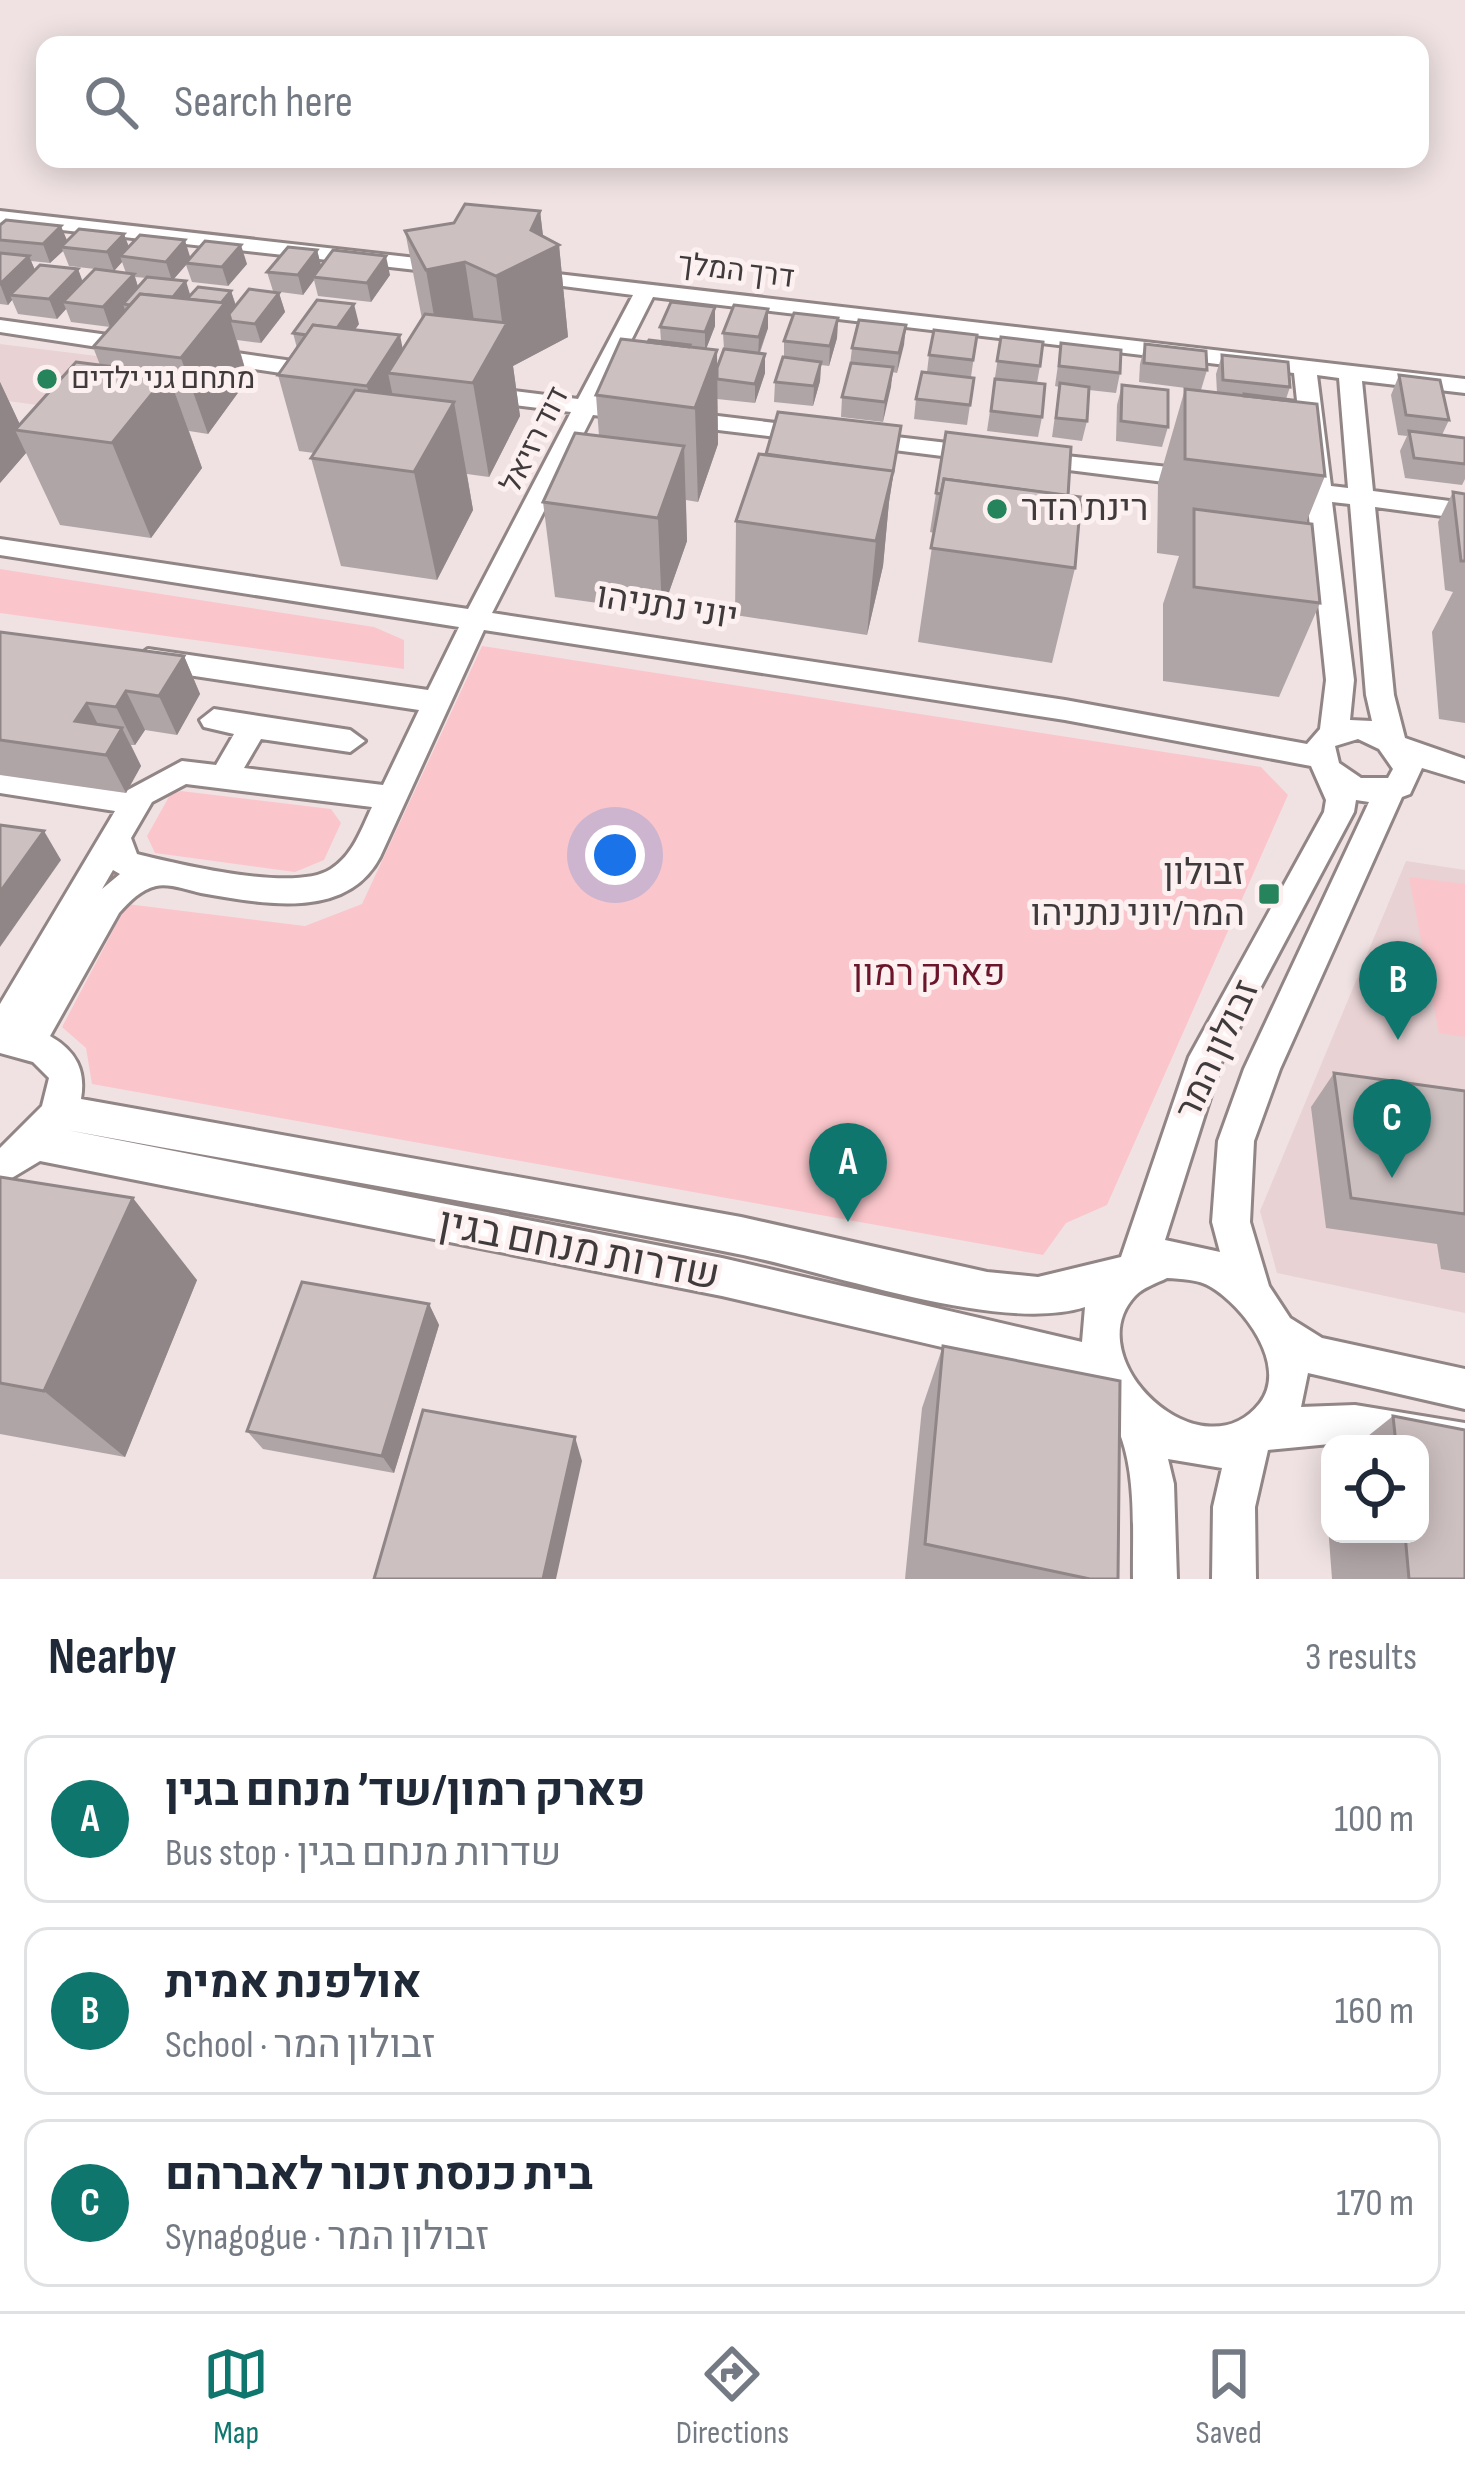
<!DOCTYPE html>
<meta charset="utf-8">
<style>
:root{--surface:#fff;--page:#f6f6f7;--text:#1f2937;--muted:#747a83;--line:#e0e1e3;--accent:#0f766e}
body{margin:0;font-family:"Sofia Sans Condensed",Heebo,sans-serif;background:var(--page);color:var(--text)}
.controls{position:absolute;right:36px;bottom:36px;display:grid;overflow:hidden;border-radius:24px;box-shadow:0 6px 30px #0003}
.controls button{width:108px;height:108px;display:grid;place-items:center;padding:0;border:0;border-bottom:3px solid var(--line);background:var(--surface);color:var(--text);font:60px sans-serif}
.you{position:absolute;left:615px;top:855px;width:42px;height:42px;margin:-30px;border:9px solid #fff;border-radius:50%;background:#1a73e8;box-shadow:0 0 0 18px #1a73e833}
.badge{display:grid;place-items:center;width:78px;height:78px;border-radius:50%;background:var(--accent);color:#fff;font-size:39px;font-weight:700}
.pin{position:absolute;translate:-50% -99px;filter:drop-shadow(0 3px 6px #0008)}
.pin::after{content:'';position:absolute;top:63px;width:42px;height:36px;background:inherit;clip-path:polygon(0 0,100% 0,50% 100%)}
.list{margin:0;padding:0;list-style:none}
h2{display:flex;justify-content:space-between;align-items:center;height:156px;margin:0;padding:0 48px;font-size:51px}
h2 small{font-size:39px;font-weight:400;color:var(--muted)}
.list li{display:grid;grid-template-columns:78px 1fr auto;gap:36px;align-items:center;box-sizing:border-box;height:168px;margin:0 24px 24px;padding:0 24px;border:3px solid var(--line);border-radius:24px}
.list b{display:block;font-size:45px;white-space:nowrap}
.list p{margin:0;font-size:39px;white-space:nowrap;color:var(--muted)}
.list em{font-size:39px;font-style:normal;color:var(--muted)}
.icon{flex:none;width:66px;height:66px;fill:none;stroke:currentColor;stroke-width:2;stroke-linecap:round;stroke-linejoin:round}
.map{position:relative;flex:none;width:1465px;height:1579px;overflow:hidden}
.search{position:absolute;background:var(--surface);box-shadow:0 6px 30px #0003;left:36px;right:36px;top:36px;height:132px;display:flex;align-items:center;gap:30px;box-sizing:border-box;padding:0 42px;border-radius:24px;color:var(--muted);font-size:45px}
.sheet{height:732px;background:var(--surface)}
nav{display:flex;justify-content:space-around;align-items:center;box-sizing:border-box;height:168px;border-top:3px solid var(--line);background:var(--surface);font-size:33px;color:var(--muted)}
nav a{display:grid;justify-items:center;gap:6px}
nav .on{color:var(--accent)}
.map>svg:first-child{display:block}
.built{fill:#e8d2d4}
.green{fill:#fac6cb}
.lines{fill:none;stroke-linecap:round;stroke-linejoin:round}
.minor-casing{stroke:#918586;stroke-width:6}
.minor{fill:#fff;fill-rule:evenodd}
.wall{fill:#b0a5a6;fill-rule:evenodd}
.shaded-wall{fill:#908687}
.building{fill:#cdc0c1;stroke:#908687;stroke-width:3}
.poi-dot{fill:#26845c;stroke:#fdf0f1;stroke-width:4.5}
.labels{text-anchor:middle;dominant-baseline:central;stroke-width:10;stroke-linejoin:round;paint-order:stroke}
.far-street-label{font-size:30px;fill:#3f3a3b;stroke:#fdf0f1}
.far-poi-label{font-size:30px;fill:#3f3a3b;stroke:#fdf0f1;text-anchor:start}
.poi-label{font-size:36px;fill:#3f3a3b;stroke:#fdf0f1;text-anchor:start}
.street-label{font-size:36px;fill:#3f3a3b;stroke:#fdf0f1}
.park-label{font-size:36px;fill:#6a152a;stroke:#fdf0f1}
.near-street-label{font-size:42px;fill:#3f3a3b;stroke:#fdf0f1}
</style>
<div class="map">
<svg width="1465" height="1579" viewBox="0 0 1465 1579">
<rect width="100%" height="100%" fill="#f0e2e3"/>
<g class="built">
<path d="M 0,344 L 113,358 L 68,409 L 0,400 Z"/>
<path d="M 1406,861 L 1465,870 L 1465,1313 L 1277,1273 L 1260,1211 Z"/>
</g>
<g class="green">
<path d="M 0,569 L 374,627 L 404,640 L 404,669 L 0,613 Z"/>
<path d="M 482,646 L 1261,767 L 1288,795 L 1107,1205 L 1066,1223 L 1043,1255 L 92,1084 L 86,1048 L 62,1027 L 127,904 L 305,926 L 362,904 Z"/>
<path d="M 181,791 L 331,809 L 341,823 L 324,860 L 295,872 L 155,853 L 147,836 L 170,795 Z"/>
<path d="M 1409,877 L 1465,884 L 1465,1037 L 1439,1033 Z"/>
</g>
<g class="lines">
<defs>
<g id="minor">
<path d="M 0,211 L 452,262 L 462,268 L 452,274 L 0,223 Z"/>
<path d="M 523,270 L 1465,379 L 1465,393 L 1362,381 L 1373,491 L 1465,503 L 1465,519 L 1375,507 L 1394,695 L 1405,738 L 1465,759 L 1465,781 L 1422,768 L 1410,794 L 1402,797 L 1280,1069 L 1254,1141 L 1250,1222 L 1269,1286 L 1290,1318 L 1322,1338 L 1465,1369 L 1465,1409 L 1308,1373 L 1301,1407 L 1355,1405 L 1465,1423 L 1465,1465 L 1420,1457 L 1420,1444 L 1330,1444 L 1268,1450 L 1255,1507 L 1256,1579 L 1212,1579 L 1213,1507 L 1222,1468 L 1168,1459 L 1174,1484 L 1177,1579 L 1133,1579 C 1132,1507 1144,1406 1062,1375 L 722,1296 L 40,1161 L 0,1185 L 0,1148 L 42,1106 L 49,1078 L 33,1062 L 0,1053 L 0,1004 L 115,811 L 0,793 L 0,771 L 128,790 L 182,761 L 216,765 L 234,734 L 204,727 L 200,720 L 214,709 L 350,730 L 365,741 L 350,752 L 261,739 L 244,768 L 383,785 L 419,710 L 148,669 L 134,659 L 148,649 L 428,690 L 459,627 L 0,555 L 0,539 L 468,609 L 571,412 L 481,401 L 470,394 L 481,387 L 578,399 L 633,295 L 516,280 L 513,276 ZM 653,297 L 1294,373 L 1306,483 L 1280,479 L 1268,487 L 1271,492 L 1307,498 L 1326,680 L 1320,729 L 1307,744 L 1065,700 L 492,613 L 593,415 L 809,441 L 821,434 L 809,427 L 600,402 ZM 1317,375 L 1339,378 L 1348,488 L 1331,486 ZM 1332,502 L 1350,504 L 1366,695 L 1372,721 L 1350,720 L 1354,680 ZM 484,630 L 1065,720 L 1311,766 L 1326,800 L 1324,812 L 1189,1057 L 1121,1257 L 1038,1277 L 987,1272 L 741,1217 L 81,1099 C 86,1070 76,1051 50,1036 L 119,913 C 130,901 140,890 156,886 C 169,883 188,890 201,893 C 260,903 346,922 380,857 ZM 1358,739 L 1379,749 L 1393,769 L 1388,778 L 1361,778 L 1339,763 L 1335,746 ZM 186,784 L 372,807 C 361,830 353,855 331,869 C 295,893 178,864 137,854 L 131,838 L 152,802 ZM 1356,800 L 1369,802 L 1244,1069 L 1218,1141 L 1212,1222 L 1220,1252 L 1165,1240 L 1222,1060 L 1354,812 ZM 113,870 L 120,874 L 102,889 ZM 67,1130 C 291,1171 515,1209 738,1254 C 829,1272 1001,1334 1085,1307 L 1082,1342 L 722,1258 ZM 1167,1278 C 1181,1279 1198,1279 1211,1287 C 1243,1306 1289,1365 1260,1403 C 1202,1477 1076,1359 1135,1296 C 1142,1288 1157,1283 1167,1278 Z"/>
<path d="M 0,320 L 137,339 L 148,346 L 137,353 L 0,332 Z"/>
<path d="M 202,348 L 321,365 L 332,372 L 321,379 L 194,360 L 191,355 Z"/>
<path d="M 862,433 L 982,447 L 994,454 L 982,461 L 854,445 L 854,435 Z"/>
<path d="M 1029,452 L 1196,470 L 1208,478 L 1196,486 L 1021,464 L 1017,459 Z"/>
</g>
</defs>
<use href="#minor" class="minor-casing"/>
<use href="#minor" class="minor"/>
</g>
<g class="wall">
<path d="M 540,211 L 543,237 L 559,245 L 568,337 L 513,366 L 520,416 L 489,477 L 467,474 L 473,510 L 437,580 L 341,566 L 311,458 L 314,453 L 299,451 L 278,375 L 297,348 L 293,333 L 359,324 L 354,330 L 403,349 L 422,319 L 405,231 Z"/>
<path d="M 0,225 L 67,241 L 124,234 L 129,247 L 247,264 L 228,286 L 192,282 L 186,265 L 173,280 L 191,295 L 231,291 L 236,305 L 279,293 L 285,312 L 261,343 L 237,340 L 248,379 L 208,434 L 189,431 L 202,468 L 151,538 L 60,525 L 26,453 L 0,483 L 0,382 L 20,425 L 100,365 L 93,347 L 110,327 L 71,322 L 66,309 L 57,319 L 18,314 L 12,300 L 8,305 L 0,304 ZM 63,251 L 69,266 L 95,269 L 83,282 L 78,269 L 35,270 L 31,261 L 50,263 ZM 122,262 L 126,273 L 114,271 ZM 135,277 L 147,278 L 138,287 Z"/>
<path d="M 317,250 L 321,266 L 390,275 L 371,302 L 318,296 L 314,280 L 303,295 L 273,291 L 267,272 Z"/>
<path d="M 715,307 L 715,326 L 706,349 L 717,350 L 717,368 L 724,349 L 723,333 L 768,309 L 768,328 L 760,353 L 765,373 L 755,403 L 717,399 L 718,444 L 698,502 L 686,500 L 687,541 L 662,612 L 555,597 L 543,502 L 599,436 L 596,395 L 648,342 L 661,341 L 660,327 Z"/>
<path d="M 838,318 L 837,338 L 829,366 L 821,365 L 820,381 L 813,406 L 774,402 L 775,382 L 784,357 L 784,341 Z"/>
<path d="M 906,325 L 897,373 L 892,372 L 883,422 L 841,417 L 842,397 L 850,365 L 852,348 Z"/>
<path d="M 977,335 L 971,377 L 974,378 L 967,425 L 914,419 L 916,399 L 927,372 L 929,355 Z"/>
<path d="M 1001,337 L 1040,366 L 1037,383 L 1042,417 L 1038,437 L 987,431 Z"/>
<path d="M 1061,343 L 1120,373 L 1116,393 L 1089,390 L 1087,421 L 1082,441 L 1052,437 L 1059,387 L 1055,386 Z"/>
<path d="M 1145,344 L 1207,370 L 1201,390 L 1139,382 L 1140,364 Z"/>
<path d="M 1222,355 L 1290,387 L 1286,399 L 1325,476 L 1306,523 L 1320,603 L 1279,697 L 1163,681 L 1163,604 L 1179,556 L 1157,553 L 1158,483 L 1185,389 L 1217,393 L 1216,374 Z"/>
<path d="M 1399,375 L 1449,420 L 1442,435 L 1465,438 L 1465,479 L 1462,485 L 1405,478 L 1400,451 L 1407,436 L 1398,435 L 1391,395 Z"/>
<path d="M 1122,385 L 1168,427 L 1162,447 L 1116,441 L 1117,405 Z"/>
<path d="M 901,426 L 889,502 L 883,566 L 867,635 L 735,615 L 736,521 L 766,454 Z"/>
<path d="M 1453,492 L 1465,494 L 1465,723 L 1439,719 L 1432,632 L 1453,592 L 1445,590 L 1438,522 Z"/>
<path d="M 936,493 L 1068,496 L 1075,568 L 1052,663 L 918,642 L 934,533 L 930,532 Z"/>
<path d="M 0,632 L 184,656 L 200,694 L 177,735 L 145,730 L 135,745 L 131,745 L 141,766 L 126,793 L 0,775 Z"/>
<path d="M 1334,1073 L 1465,1091 L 1465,1273 L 1441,1269 L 1437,1244 L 1326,1228 L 1311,1107 Z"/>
<path d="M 0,1177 L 197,1280 L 125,1457 L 0,1434 Z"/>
<path d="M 429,1304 L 439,1325 L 394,1473 L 263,1449 L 247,1431 Z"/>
<path d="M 943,1346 L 1118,1579 L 905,1579 L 922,1408 Z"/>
<path d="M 1393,1416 L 1465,1430 L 1465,1579 L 1332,1579 L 1324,1472 L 1330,1467 L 1330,1534 L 1420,1534 L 1420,1444 L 1358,1444 Z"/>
</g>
<g class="shaded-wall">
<path d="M 540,211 L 545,252 L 559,245 L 568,337 L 513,366 L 520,416 L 489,477 L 473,383 L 503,329 L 496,276 L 531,230 Z"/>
<path d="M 61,226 L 69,245 L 61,247 L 63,251 L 50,263 L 43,244 Z"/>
<path d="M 124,234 L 131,253 L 120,256 L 122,262 L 114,271 L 107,252 Z"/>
<path d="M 185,240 L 191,260 L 186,263 L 186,265 L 172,281 L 166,262 Z"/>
<path d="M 241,245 L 247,264 L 228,286 L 222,267 Z"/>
<path d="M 317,250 L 322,269 L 313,277 L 314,280 L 303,295 L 298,275 Z"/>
<path d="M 29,256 L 37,275 L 10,295 L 12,300 L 8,305 L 0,284 Z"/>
<path d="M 386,256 L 390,275 L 371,302 L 367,283 Z"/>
<path d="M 465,262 L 479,353 L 442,362 L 426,270 Z"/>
<path d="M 78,269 L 85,289 L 63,302 L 66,309 L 57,319 L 49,299 Z"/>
<path d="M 134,274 L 140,293 L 123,304 L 125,310 L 110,327 L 103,307 Z"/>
<path d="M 186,281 L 192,301 L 162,309 Z"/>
<path d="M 231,291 L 237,310 L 230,319 L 248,379 L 208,434 L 181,358 Z"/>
<path d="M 279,293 L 285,312 L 261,343 L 255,324 Z"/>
<path d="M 354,304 L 359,324 L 336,357 L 331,337 Z"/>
<path d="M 715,307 L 715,326 L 705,352 L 705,332 Z"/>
<path d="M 768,309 L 768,328 L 758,356 L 759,337 Z"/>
<path d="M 838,318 L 837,338 L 829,366 L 830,346 Z"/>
<path d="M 906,325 L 904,345 L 897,373 L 899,353 Z"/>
<path d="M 400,335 L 408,375 L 388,373 L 401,435 L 385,462 L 367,386 Z"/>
<path d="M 717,350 L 718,444 L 698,502 L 695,408 Z"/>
<path d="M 765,354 L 765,373 L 755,403 L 755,384 Z"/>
<path d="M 821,362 L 820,381 L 813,406 L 814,386 Z"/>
<path d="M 893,367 L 891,387 L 883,422 L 885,402 Z"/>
<path d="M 168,374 L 202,468 L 151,538 L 112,443 Z"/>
<path d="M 0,382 L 23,431 L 15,430 L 26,453 L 0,483 Z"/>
<path d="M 454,402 L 473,510 L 437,580 L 414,472 Z"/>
<path d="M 901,426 L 889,502 L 883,566 L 867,635 L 876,541 Z"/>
<path d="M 684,446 L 687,541 L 662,612 L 658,518 Z"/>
<path d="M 184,656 L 200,694 L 177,735 L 159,696 Z"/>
<path d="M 126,691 L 145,730 L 135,745 L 116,707 Z"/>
<path d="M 87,703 L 107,742 L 75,721 Z"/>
<path d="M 122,728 L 141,766 L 126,793 L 106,755 Z"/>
<path d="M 44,831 L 61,860 L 0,947 L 0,892 Z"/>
<path d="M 133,1198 L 197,1280 L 125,1457 L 44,1391 Z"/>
<path d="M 429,1304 L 439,1325 L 394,1473 L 382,1456 Z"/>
<path d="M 575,1437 L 582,1461 L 556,1579 L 543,1579 Z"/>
</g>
<g class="building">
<path d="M 465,204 L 540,211 L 531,230 L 559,245 L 496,276 L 465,262 L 426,270 L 405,231 L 454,223 Z"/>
<path d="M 6,220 L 61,226 L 43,244 L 0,240 L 0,225 Z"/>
<path d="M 79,229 L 124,234 L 107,252 L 61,247 Z"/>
<path d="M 140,235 L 185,240 L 166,262 L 120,256 Z"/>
<path d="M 205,241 L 241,245 L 222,267 L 186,263 Z"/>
<path d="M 288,247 L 317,250 L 298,275 L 267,272 Z"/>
<path d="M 333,250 L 386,256 L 367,283 L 313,277 Z"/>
<path d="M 0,253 L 29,256 L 0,284 Z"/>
<path d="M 40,265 L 78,269 L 49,299 L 10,295 Z"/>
<path d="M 95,269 L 134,274 L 103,307 L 63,302 Z"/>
<path d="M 147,277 L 186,281 L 173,297 L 140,294 L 130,305 L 123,304 Z"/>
<path d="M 198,287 L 231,291 L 221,303 L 187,299 Z"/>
<path d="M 249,289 L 279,293 L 255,324 L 231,321 L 229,314 Z"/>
<path d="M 140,294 L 225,303 L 181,358 L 93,347 Z"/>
<path d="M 317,300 L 354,304 L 337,328 L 313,325 L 307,335 L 293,333 Z"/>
<path d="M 671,302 L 715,307 L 705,332 L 660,327 Z"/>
<path d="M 734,305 L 768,309 L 759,337 L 723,333 Z"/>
<path d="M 794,313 L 838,318 L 830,346 L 784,341 Z"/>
<path d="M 425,314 L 507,323 L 473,383 L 388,373 Z"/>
<path d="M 859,320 L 906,325 L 899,353 L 852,348 Z"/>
<path d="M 313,325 L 400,335 L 367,386 L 278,375 Z"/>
<path d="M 934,330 L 977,335 L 973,360 L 929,355 Z"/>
<path d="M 1001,337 L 1043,342 L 1040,366 L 997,361 Z"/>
<path d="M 621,339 L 717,350 L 695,408 L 596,395 Z"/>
<path d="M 649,340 L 690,345 L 689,347 L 648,342 Z"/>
<path d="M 1061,343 L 1121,350 L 1120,373 L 1059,366 Z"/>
<path d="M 1145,344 L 1206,351 L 1207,370 L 1144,363 Z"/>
<path d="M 724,349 L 765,354 L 755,384 L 717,379 L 717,368 Z"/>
<path d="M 1222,355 L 1288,362 L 1290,387 L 1223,380 Z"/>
<path d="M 783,357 L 821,362 L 814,386 L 775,382 Z"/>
<path d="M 76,362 L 168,374 L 112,443 L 15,430 Z"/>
<path d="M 851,363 L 893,367 L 885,402 L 842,397 Z"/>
<path d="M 922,372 L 974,378 L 970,405 L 916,399 Z"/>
<path d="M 1399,375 L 1440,380 L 1449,420 L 1406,415 Z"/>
<path d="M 995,379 L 1045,384 L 1042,417 L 991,411 Z"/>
<path d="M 1060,383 L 1089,387 L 1087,421 L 1056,418 Z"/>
<path d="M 1122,385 L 1168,390 L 1168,427 L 1121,421 Z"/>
<path d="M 1185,389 L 1317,404 L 1325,476 L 1185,459 Z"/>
<path d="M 355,390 L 454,402 L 414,472 L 311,458 Z"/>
<path d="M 1244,394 L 1293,400 L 1293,401 L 1244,396 Z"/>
<path d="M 778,412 L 901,426 L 893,472 L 766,454 Z"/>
<path d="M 1409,431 L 1465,438 L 1465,464 L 1414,458 Z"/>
<path d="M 946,432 L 1071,447 L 1068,496 L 944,479 L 941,494 L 936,493 Z"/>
<path d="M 575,433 L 684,446 L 658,518 L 543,502 Z"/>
<path d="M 759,454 L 893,471 L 876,541 L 736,521 Z"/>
<path d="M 944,479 L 1081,497 L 1075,568 L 931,548 Z"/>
<path d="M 1453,492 L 1465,494 L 1465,561 L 1461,561 Z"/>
<path d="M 1194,509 L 1312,524 L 1320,603 L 1194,587 Z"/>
<path d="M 0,632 L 184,656 L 159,696 L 126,691 L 116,707 L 87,703 L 75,721 L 122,728 L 106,755 L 0,740 Z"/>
<path d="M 0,825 L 44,831 L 0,892 Z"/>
<path d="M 1334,1073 L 1465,1091 L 1465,1214 L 1351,1198 Z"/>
<path d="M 0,1177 L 133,1198 L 44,1391 L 0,1383 Z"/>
<path d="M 302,1282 L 429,1304 L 382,1456 L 247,1431 Z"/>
<path d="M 943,1346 L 1120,1381 L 1118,1579 L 1090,1579 L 925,1544 Z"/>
<path d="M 423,1410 L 575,1437 L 543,1579 L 374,1579 Z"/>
<path d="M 1393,1416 L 1465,1430 L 1465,1579 L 1409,1579 L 1405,1534 L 1420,1534 L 1420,1444 L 1396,1444 Z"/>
</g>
<g class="poi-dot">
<circle cx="47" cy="379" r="12"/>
<circle cx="997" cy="509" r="12"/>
<rect x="1257" y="882" width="24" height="24" rx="6"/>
</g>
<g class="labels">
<g class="far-street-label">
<text transform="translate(736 271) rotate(7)">דרך המלך</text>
<text transform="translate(535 440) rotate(-63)">דוד רזיאל</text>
</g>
<g class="far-poi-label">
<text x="71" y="379">מתחם גני ילדים</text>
</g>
<g class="poi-label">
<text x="1021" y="509">רינת הדר</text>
<text x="1245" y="873" text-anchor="end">זבולון<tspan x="1245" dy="41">המר/יוני נתניהו</tspan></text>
</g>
<g class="street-label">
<text transform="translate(667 607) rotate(9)">יוני נתניהו</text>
<text transform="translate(1218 1050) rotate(-65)">זבולון המר</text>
</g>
<g class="park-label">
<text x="929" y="974">פארק רמון</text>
</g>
<g class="near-street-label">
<text transform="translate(579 1250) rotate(11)">שדרות מנחם בגין</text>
</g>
</g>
</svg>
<div class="controls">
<button><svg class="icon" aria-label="locate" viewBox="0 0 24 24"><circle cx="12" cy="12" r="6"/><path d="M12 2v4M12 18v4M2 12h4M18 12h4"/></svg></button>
</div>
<div class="you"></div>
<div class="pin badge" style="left:848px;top:1222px">A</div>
<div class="pin badge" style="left:1398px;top:1040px">B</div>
<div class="pin badge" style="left:1392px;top:1178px">C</div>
<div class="search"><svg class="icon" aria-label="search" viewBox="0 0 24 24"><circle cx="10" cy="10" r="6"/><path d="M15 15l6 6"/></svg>Search here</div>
</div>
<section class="sheet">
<h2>Nearby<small>3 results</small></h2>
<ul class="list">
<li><span class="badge">A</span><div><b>פארק רמון/שד׳ מנחם בגין</b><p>Bus stop · שדרות מנחם בגין</p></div><em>100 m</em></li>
<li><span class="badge">B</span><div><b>אולפנת אמית</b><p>School · זבולון המר</p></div><em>160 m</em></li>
<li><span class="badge">C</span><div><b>בית כנסת זכור לאברהם</b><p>Synagogue · זבולון המר</p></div><em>170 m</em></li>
</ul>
</section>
<nav>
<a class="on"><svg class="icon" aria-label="map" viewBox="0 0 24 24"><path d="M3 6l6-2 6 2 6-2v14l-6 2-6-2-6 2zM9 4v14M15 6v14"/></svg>Map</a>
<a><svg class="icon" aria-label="directions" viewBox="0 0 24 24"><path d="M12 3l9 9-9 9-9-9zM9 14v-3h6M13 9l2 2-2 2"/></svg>Directions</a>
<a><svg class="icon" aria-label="saved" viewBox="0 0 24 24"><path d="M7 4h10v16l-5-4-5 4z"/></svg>Saved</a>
</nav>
